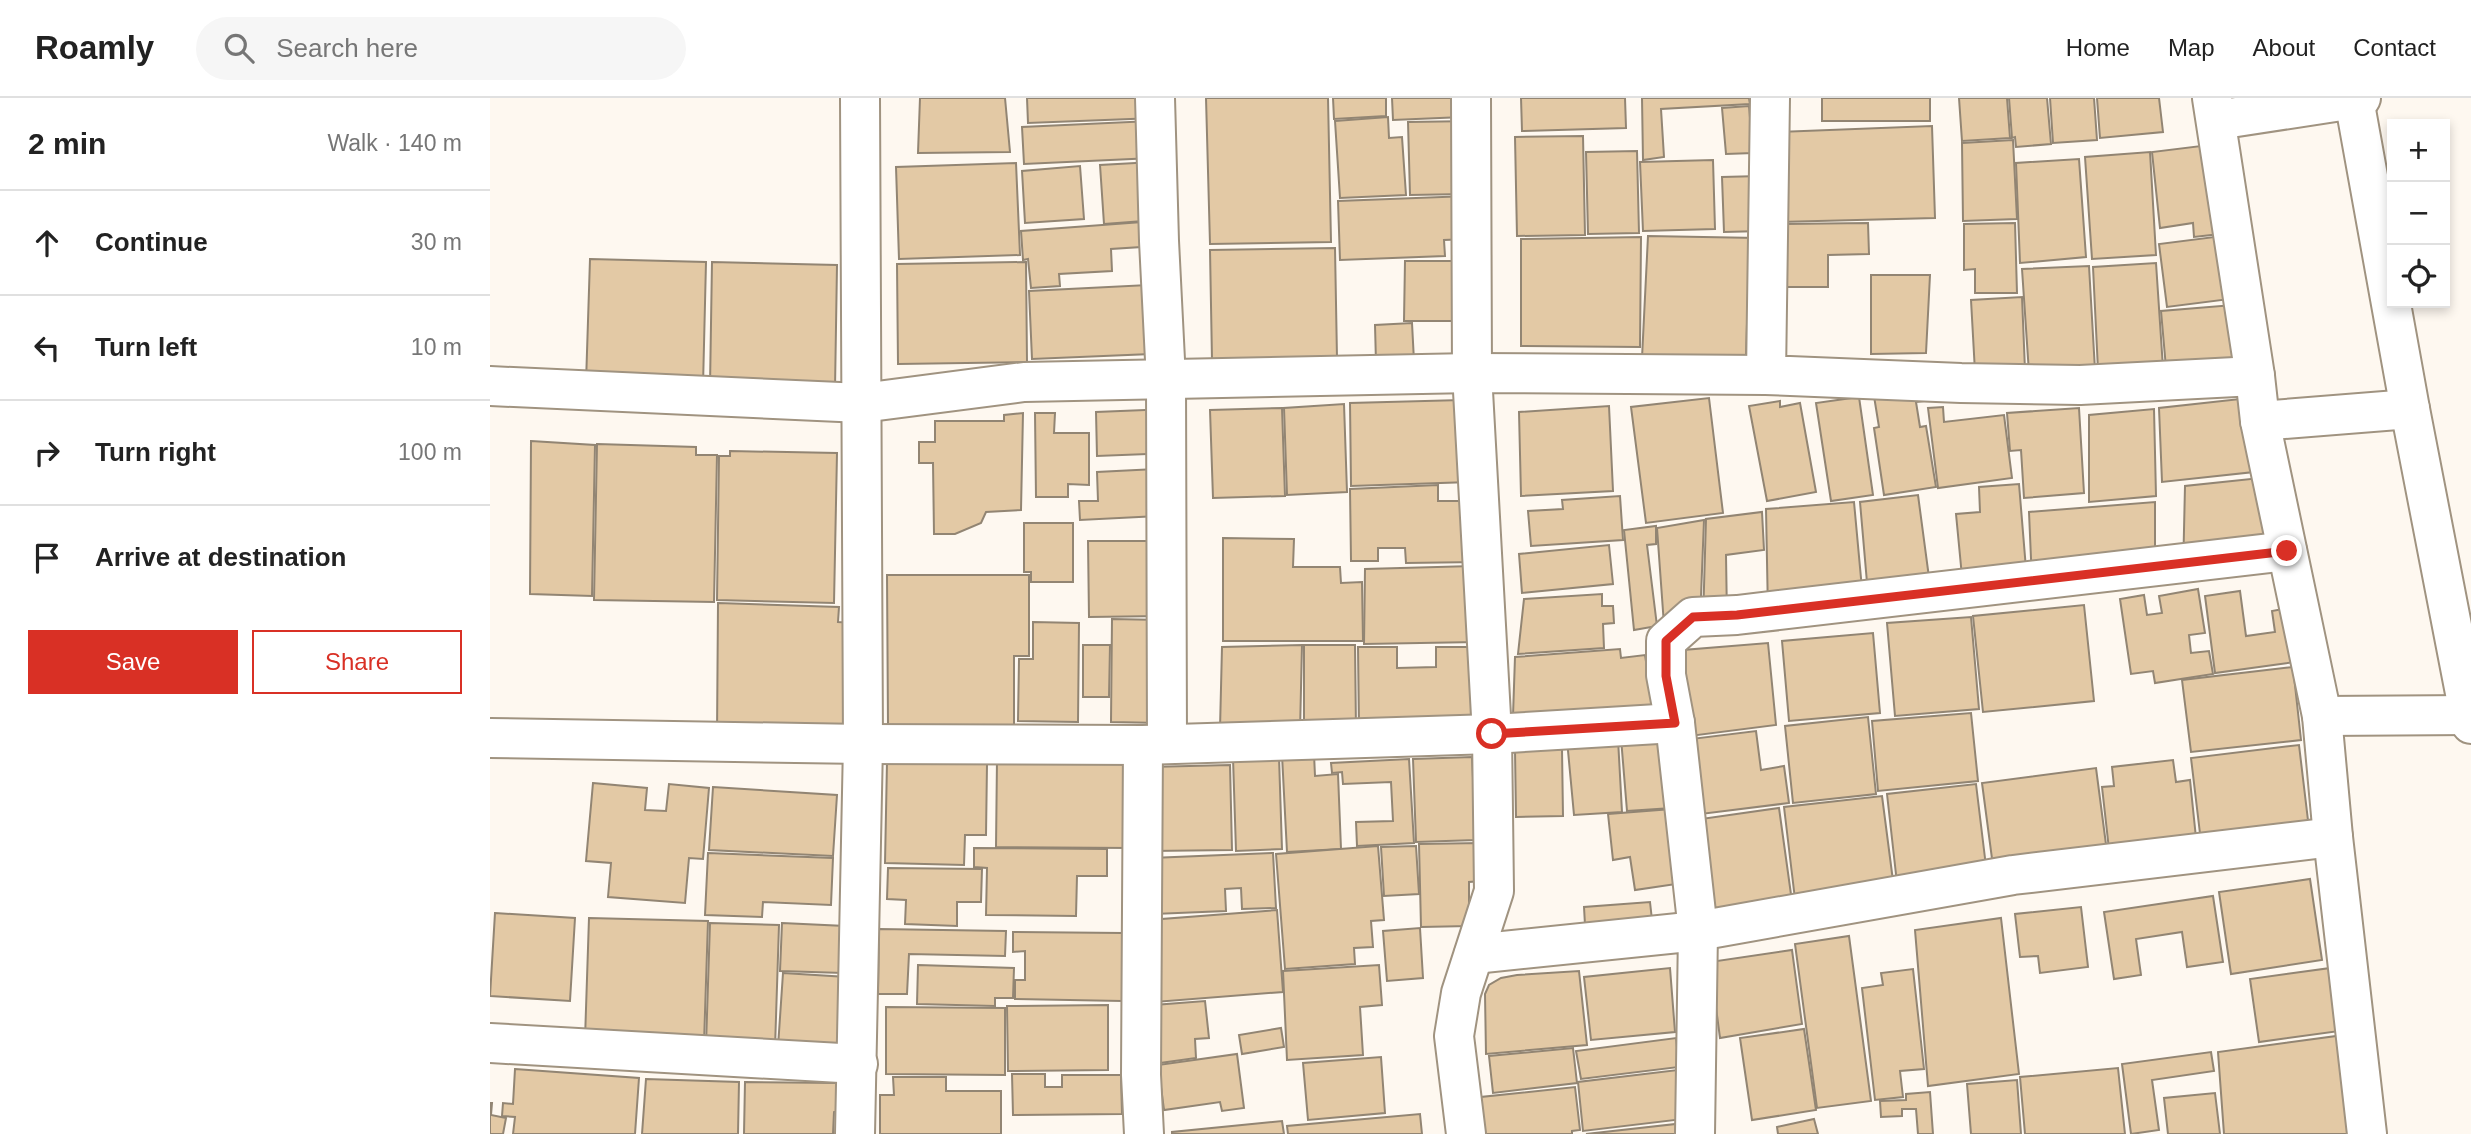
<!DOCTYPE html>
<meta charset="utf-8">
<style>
:root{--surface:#fff;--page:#f6f6f6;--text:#222;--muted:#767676;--line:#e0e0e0;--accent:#d93025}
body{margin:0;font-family:Helvetica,sans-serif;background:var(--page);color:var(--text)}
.controls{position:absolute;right:21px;top:21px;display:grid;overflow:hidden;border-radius:0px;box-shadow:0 4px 10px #0003}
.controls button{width:63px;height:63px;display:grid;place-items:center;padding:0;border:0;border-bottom:2px solid var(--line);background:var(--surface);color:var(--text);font:35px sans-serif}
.stop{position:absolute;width:21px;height:21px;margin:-16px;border:5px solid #d93025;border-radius:50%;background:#fff}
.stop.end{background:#d93025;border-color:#fff;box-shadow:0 2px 7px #0008}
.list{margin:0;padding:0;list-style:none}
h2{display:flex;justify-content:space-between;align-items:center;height:91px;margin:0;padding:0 28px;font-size:30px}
h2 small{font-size:23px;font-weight:400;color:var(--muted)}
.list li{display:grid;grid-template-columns:46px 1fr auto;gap:21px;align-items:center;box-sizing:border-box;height:105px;padding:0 28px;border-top:2px solid var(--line)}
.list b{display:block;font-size:26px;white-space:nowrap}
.list em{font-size:23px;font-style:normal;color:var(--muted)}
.actions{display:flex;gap:14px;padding:21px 28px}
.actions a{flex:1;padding:16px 0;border:2px solid var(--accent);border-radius:0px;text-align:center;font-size:24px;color:var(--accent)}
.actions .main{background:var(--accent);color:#fff}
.icon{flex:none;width:38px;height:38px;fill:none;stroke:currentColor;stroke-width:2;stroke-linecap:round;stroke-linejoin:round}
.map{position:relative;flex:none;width:1981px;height:1036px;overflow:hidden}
header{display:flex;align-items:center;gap:42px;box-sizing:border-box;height:98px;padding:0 35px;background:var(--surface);border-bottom:2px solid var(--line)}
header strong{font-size:33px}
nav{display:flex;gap:38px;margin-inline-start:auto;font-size:24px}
.search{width:490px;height:63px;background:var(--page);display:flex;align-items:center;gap:18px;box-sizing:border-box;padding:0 24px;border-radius:38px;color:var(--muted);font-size:26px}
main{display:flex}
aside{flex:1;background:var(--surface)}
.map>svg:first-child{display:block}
.building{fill:#e3c9a5;stroke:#928573;stroke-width:2}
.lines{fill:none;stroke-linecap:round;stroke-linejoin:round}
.street-casing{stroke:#a09380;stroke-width:42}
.street{stroke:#fff;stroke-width:38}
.route{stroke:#d93025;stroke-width:9}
</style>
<header>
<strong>Roamly</strong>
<div class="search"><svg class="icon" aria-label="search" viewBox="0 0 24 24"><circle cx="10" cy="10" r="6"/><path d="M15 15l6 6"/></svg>Search here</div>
<nav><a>Home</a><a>Map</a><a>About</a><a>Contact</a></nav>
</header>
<main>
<aside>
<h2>2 min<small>Walk · 140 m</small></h2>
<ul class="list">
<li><svg class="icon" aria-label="ahead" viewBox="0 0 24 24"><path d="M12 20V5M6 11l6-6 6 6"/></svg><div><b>Continue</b></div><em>30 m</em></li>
<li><svg class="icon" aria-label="left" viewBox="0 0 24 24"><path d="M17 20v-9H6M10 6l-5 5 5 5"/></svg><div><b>Turn left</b></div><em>10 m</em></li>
<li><svg class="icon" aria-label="right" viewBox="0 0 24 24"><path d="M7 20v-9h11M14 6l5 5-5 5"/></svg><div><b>Turn right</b></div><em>100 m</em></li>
<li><svg class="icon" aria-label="arrive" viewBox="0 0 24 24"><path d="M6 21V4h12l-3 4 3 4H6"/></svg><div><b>Arrive at destination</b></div></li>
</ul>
<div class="actions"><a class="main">Save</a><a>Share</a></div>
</aside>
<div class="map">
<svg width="1981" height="1036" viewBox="0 0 1981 1036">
<rect width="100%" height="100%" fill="#fef8f0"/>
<g class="building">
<path d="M 430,0 L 515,0 L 520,54 L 428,55 Z"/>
<path d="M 537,0 L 666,0 L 666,20 L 538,25 Z"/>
<path d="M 716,0 L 838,0 L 841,144 L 720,146 Z"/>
<path d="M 843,0 L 896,0 L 896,18 L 844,21 Z"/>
<path d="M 902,0 L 973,0 L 973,19 L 903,22 Z"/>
<path d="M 1031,0 L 1135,0 L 1136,30 L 1032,33 Z"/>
<path d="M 1152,0 L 1259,0 L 1260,6 L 1171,11 L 1174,59 L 1153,62 Z"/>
<rect x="1332" y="0" width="108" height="23"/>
<path d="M 1469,0 L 1517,0 L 1520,40 L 1472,43 Z"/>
<path d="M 1519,0 L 1557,0 L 1561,46 L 1526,49 L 1525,39 L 1522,40 Z"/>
<path d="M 1560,0 L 1604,0 L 1607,42 L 1563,45 Z"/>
<path d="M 1607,0 L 1669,0 L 1673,34 L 1610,40 Z"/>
<path d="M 1259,8 L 1263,55 L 1236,56 L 1232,10 Z"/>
<path d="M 898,19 L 899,40 L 912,39 L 916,97 L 850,100 L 845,23 Z"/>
<path d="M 661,23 L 663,60 L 534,66 L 532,29 Z"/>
<path d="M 983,23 L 975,96 L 920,97 L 918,24 Z"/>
<path d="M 1442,28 L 1445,120 L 1289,124 L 1288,34 Z"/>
<path d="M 1093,38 L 1095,137 L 1027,138 L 1025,39 Z"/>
<path d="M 1523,42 L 1527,121 L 1473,123 L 1472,45 Z"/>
<path d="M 1719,47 L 1730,136 L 1704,139 L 1703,125 L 1670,130 L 1662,54 Z"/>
<path d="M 1147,53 L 1149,135 L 1098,136 L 1096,54 Z"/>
<path d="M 1660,54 L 1666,157 L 1602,161 L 1595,59 Z"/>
<path d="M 1589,61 L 1596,159 L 1530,165 L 1526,65 Z"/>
<path d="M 1223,62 L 1225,131 L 1153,133 L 1150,64 Z"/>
<path d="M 663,64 L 667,122 L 614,126 L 610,67 Z"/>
<path d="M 526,65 L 530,157 L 409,161 L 406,69 Z"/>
<path d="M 590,68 L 594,121 L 535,125 L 532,73 Z"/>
<path d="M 1270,78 L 1272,133 L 1234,134 L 1232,79 Z"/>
<path d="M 978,98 L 979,141 L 954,142 L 955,158 L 850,162 L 848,103 Z"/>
<path d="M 666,123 L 667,148 L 621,151 L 622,173 L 569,176 L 570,188 L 541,190 L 538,161 L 533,162 L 531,133 Z"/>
<path d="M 1378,125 L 1379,156 L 1338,157 L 1338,189 L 1295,189 L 1294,126 Z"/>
<path d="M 1525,125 L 1527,195 L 1485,195 L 1485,171 L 1474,172 L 1474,126 Z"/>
<path d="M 1158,138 L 1268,140 L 1258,195 L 1256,257 L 1152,260 Z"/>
<path d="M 1732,138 L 1740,201 L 1677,209 L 1669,146 Z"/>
<path d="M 1151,139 L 1150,249 L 1031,248 L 1031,141 Z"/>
<path d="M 845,150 L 847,260 L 722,262 L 720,152 Z"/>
<path d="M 100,161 L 216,164 L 213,288 L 96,285 Z"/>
<path d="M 915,163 L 984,163 L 984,223 L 914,223 Z"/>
<path d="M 222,164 L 347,167 L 345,291 L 220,288 Z"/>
<path d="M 536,164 L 537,264 L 408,266 L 407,166 Z"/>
<path d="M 1666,165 L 1673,270 L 1608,272 L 1603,169 Z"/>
<path d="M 1599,168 L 1605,272 L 1539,275 L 1532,171 Z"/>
<path d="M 1381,177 L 1440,177 L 1436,255 L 1381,256 Z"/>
<path d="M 658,187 L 661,256 L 542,261 L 539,193 Z"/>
<path d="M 1532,199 L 1535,272 L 1485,274 L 1481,202 Z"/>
<path d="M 1743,207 L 1748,264 L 1676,270 L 1671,213 Z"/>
<path d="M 922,225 L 924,263 L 886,265 L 885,227 Z"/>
<path d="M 1383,292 L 1434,303 L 1426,304 L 1430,329 L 1436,328 L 1446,389 L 1394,397 L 1384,330 L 1389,329 Z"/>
<path d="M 1369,299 L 1383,397 L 1341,403 L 1326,305 Z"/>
<path d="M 1219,300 L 1233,415 L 1156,425 L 1141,309 Z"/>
<path d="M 1759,300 L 1773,373 L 1672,384 L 1669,310 Z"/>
<path d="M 972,302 L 980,384 L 861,388 L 860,305 Z"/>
<path d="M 1290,303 L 1290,309 L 1310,305 L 1326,394 L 1277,403 L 1259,308 Z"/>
<path d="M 854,306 L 857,394 L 797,397 L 794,310 Z"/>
<path d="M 1119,308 L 1123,393 L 1031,398 L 1029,314 Z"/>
<path d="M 1453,309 L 1454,324 L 1514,317 L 1522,380 L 1448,390 L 1438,310 Z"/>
<path d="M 792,310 L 795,398 L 723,400 L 720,312 Z"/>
<path d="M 1589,310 L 1594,395 L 1534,400 L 1531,352 L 1520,353 L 1517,315 Z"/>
<path d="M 680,311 L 683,355 L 607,358 L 606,314 Z"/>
<path d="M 1664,311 L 1666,398 L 1599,404 L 1599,317 Z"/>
<path d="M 533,315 L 531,412 L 496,414 L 491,425 L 465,436 L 444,436 L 443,365 L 429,365 L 429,344 L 445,344 L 445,323 L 514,323 L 514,317 Z"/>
<path d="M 545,315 L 565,315 L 564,335 L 599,335 L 599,387 L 578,386 L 578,399 L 546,399 Z"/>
<path d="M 41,343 L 105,347 L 102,498 L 40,496 Z"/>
<path d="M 107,346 L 206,349 L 206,357 L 227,357 L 224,504 L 104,502 Z"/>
<path d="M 240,353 L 347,355 L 344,505 L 227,502 L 229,358 L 240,358 Z"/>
<path d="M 686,370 L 688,417 L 590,422 L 589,403 L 608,403 L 607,374 Z"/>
<path d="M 1789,378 L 1782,463 L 1693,476 L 1695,388 Z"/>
<path d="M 1529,386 L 1537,483 L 1473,489 L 1466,416 L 1490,414 L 1489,389 Z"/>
<path d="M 948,387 L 948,403 L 987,403 L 988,464 L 916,465 L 915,450 L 888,450 L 888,463 L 861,463 L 860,391 Z"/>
<path d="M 1428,397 L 1440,487 L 1378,496 L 1370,404 Z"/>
<path d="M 1130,398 L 1133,442 L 1041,448 L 1038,413 L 1073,411 L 1072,402 Z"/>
<path d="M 1364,404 L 1373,502 L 1278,515 L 1276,411 Z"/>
<path d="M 1665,404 L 1665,470 L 1542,484 L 1539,414 Z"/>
<path d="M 1272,414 L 1274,452 L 1236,457 L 1237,520 L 1213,523 L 1216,421 Z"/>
<path d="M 1214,422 L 1210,524 L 1174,527 L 1167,430 Z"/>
<path d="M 534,425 L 583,425 L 583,484 L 541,484 L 541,474 L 534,474 Z"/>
<path d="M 1166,428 L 1166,446 L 1157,447 L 1167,528 L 1144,532 L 1134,432 Z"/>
<path d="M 733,440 L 804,441 L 803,469 L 850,469 L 851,485 L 872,484 L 873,543 L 733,543 Z"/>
<path d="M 598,443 L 667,443 L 672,518 L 599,519 Z"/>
<path d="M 1119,447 L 1123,486 L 1032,495 L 1029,456 Z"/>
<path d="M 983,468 L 987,544 L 874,546 L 875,471 Z"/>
<path d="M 397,477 L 539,477 L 539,558 L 524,558 L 524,627 L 398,627 Z"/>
<path d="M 1708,491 L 1715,535 L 1699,537 L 1701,555 L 1719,553 L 1723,576 L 1665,585 L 1663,573 L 1641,576 L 1630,501 L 1654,497 L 1657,517 L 1672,515 L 1669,498 Z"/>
<path d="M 1750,493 L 1756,538 L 1785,534 L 1782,513 L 1798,510 L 1805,564 L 1725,575 L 1715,498 Z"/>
<path d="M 1112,496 L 1112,508 L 1123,508 L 1124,525 L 1113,526 L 1114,550 L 1028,556 L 1034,501 Z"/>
<path d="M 228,505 L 349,509 L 348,524 L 368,525 L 359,638 L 227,637 Z"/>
<path d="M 1594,507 L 1604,603 L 1493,614 L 1483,518 Z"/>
<path d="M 1481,519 L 1489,611 L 1405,618 L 1397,525 Z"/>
<path d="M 622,521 L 672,522 L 671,625 L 621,624 Z"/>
<path d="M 543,524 L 589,525 L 588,624 L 528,623 L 529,561 L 543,561 Z"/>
<path d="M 1383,535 L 1390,615 L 1299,623 L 1292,543 Z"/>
<path d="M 1278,545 L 1286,627 L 1200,638 L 1193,552 Z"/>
<path d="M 593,547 L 620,547 L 619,599 L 593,599 Z"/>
<path d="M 812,547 L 810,633 L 730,631 L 732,549 Z"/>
<path d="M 814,547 L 865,547 L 866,632 L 814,632 Z"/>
<path d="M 868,549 L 907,549 L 907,570 L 946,569 L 946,549 L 994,549 L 995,627 L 869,629 Z"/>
<path d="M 1130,551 L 1131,560 L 1155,557 L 1163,609 L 1023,618 L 1025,559 Z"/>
<path d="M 1803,569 L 1811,642 L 1701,654 L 1692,582 Z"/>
<path d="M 1481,615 L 1488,683 L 1388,693 L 1382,623 Z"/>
<path d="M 1378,619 L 1386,696 L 1303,705 L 1295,628 Z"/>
<path d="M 1266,633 L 1271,672 L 1294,668 L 1299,705 L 1211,716 L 1201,641 Z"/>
<path d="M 1176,636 L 1182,710 L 1137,713 L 1131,640 Z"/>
<path d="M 1128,641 L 1132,714 L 1084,717 L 1077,642 Z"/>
<path d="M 1809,647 L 1822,756 L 1714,769 L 1701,660 Z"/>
<path d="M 1072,651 L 1073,718 L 1026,719 L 1025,652 Z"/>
<path d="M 824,656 L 825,678 L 848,676 L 851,751 L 797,754 L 792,657 Z"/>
<path d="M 789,659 L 792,751 L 746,753 L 743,660 Z"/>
<path d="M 982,659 L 986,742 L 926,744 L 923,661 Z"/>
<path d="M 639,660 L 641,750 L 506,749 L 507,661 Z"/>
<path d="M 919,661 L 924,745 L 867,748 L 866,724 L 903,723 L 901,684 L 853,686 L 852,674 L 842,675 L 841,665 Z"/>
<path d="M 1683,662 L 1686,684 L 1700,682 L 1706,740 L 1622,778 L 1612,689 L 1624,688 L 1622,669 Z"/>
<path d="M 397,664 L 497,666 L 496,737 L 475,737 L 474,767 L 395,765 Z"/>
<path d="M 740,667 L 742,752 L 661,753 L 659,669 Z"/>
<path d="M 1606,670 L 1620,777 L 1506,791 L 1492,685 Z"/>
<path d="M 103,685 L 157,690 L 155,712 L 176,713 L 179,686 L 219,690 L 213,761 L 199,760 L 195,805 L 118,799 L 121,765 L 96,763 Z"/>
<path d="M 1486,686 L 1499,793 L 1409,803 L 1397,696 Z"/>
<path d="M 223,689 L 347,697 L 343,758 L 219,752 Z"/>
<path d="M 1392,698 L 1406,806 L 1307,818 L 1294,709 Z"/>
<path d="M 1289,710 L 1304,818 L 1219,829 L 1204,722 Z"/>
<path d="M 1182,711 L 1193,785 L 1145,792 L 1140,759 L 1123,762 L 1118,716 Z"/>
<path d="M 991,745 L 992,783 L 979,784 L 979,828 L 931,829 L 929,746 Z"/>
<path d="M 888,748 L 894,822 L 881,823 L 883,849 L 864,850 L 865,866 L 795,871 L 786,756 Z"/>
<path d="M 926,748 L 929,796 L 894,798 L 891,749 Z"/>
<path d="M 484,750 L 617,751 L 617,778 L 587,778 L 586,818 L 496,817 L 497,770 L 484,769 Z"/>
<path d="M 218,755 L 343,760 L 341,807 L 273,804 L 272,819 L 215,817 Z"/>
<path d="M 783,755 L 786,810 L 752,811 L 751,790 L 735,791 L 736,813 L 664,816 L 661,760 Z"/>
<path d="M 398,770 L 492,771 L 491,804 L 467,804 L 467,828 L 415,826 L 416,802 L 397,801 Z"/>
<path d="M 1820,781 L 1832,862 L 1741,876 L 1729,794 Z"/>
<path d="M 1723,798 L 1733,864 L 1697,869 L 1692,834 L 1646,841 L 1651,877 L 1624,881 L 1614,814 Z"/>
<path d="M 1160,804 L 1164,840 L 1096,845 L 1094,809 Z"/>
<path d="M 1591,809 L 1598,869 L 1550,875 L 1548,858 L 1530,859 L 1525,816 Z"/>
<path d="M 787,812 L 793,894 L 665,904 L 659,822 Z"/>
<path d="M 5,815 L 85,820 L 80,903 L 0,898 Z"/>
<path d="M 99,820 L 218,823 L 214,945 L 95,941 Z"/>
<path d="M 1511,820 L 1529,976 L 1438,988 L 1425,832 Z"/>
<path d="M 220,825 L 289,827 L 285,950 L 216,947 Z"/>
<path d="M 292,825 L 355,828 L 353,875 L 290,873 Z"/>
<path d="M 930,830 L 933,880 L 897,883 L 893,833 Z"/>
<path d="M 389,831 L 516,833 L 515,858 L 419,856 L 417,896 L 388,896 Z"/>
<path d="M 523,834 L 633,835 L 632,903 L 525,901 L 525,882 L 535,882 L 535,853 L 523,854 Z"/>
<path d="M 1359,838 L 1381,1003 L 1327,1010 L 1305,846 Z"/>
<path d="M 1302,852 L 1312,926 L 1230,940 L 1220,864 Z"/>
<path d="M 428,867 L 524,870 L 523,900 L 505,900 L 505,908 L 427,906 Z"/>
<path d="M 889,867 L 892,907 L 870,909 L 873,957 L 797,962 L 793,873 Z"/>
<path d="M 1848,869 L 1857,932 L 1769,944 L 1760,881 Z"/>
<path d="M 1180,870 L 1185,934 L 1101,942 L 1094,879 Z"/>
<path d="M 1423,871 L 1434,971 L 1410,973 L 1413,999 L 1385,1002 L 1372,890 L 1393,887 L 1391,875 Z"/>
<path d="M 1089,873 L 1097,947 L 996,956 L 995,896 L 999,887 L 1011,880 L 1027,877 Z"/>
<path d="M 293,875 L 357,879 L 352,953 L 288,949 Z"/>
<path d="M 715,903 L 719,940 L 705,941 L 706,960 L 670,965 L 664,907 Z"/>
<path d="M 618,907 L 618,972 L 518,973 L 517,908 Z"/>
<path d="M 396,909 L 515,910 L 515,977 L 396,976 Z"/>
<path d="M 791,930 L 794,949 L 752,956 L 749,937 Z"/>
<path d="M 1314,931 L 1326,1012 L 1262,1022 L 1250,940 Z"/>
<path d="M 1854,937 L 1861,1036 L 1734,1036 L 1728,954 Z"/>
<path d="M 1186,940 L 1189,969 L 1091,981 L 1086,953 Z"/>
<path d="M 1083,950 L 1087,985 L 1003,995 L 999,958 Z"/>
<path d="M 1721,954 L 1724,973 L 1662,982 L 1669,1032 L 1641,1036 L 1632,966 Z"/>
<path d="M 747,956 L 754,1010 L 732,1013 L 730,1004 L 674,1012 L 668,967 Z"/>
<path d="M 891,959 L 895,1015 L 818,1022 L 813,965 Z"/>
<path d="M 1628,970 L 1635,1036 L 1535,1036 L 1530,979 Z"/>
<path d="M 25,971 L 149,980 L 145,1036 L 23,1036 L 25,1019 L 12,1018 L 13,1005 L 23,1006 Z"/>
<path d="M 1196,971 L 1202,1020 L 1093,1033 L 1088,984 Z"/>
<path d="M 522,976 L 555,976 L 555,989 L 572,989 L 572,977 L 631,977 L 632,1016 L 523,1017 Z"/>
<path d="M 403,979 L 456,979 L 456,993 L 511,993 L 511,1036 L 390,1036 L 390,997 L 404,997 Z"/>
<path d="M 156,981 L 249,984 L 248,1036 L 152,1036 Z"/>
<path d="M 1527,982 L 1531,1036 L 1481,1036 L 1477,986 Z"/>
<path d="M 255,984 L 351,985 L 351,1013 L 344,1014 L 343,1036 L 254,1036 Z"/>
<path d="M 1085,989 L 1090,1032 L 1082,1033 L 1082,1036 L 995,1036 L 991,999 Z"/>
<path d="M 1440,994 L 1443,1036 L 1428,1036 L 1426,1011 L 1412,1011 L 1412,1018 L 1391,1019 L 1390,1003 L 1416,1002 L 1416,996 Z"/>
<path d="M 1725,995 L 1730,1036 L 1678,1036 L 1674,1000 Z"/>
<path d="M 0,1005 L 2,1005 L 1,1017 L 16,1020 L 13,1036 L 0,1036 Z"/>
<path d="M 930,1016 L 932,1036 L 798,1036 L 797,1028 Z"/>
<path d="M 1324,1021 L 1328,1036 L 1288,1036 L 1287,1029 Z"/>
<path d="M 792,1023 L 794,1036 L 682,1036 L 682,1034 Z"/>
<path d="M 1186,1026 L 1185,1036 L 1096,1036 Z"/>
</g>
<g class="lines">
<defs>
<g id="street">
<path d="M 665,0 L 669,143 L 676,282 L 677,645"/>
<path d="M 1280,0 L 1276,277 L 1471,285 L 1590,287 L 1765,278"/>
<path d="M 1722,0 L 1765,278 L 1770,323 L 1832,618 L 1843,739 L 1877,1036"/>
<path d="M 1864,1 L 1920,311 L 1981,626"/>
<path d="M 1727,22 L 1871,0"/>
<path d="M 0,288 L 372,305 L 534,284 L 982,275 L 1276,277"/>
<path d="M 1770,323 L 1920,311"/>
<path d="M 1797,453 L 1247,517 L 1203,519 L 1176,543 L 1176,577 L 1185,625 L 1208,833 L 1523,777 L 1843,739"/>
<path d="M 1832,618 L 1981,617"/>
<path d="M 0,640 L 373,646 L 653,647 L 1002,636 L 1185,625"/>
<path d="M 653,647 L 651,977 L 654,1036"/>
<path d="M 984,856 L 1208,833 L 1205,1036"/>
<path d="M 0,945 L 368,966"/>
<path d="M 365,1036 L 373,646 L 370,0"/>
<path d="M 976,1036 L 964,938 L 971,895 L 1004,793 L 1002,636 L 982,275 L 981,0"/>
</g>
</defs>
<use href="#street" class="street-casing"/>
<use href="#street" class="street"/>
</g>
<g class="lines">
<path class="route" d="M 1002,636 L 1185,625 L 1176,578 L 1176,543 L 1203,519 L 1247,517 L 1797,453"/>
</g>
</svg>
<div class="controls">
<button>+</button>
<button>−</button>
<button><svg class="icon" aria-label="locate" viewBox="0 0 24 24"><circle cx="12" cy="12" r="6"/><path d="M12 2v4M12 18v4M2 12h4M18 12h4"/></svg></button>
</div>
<div class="stop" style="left:1002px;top:636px"></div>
<div class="stop end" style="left:1797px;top:453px"></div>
</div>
</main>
